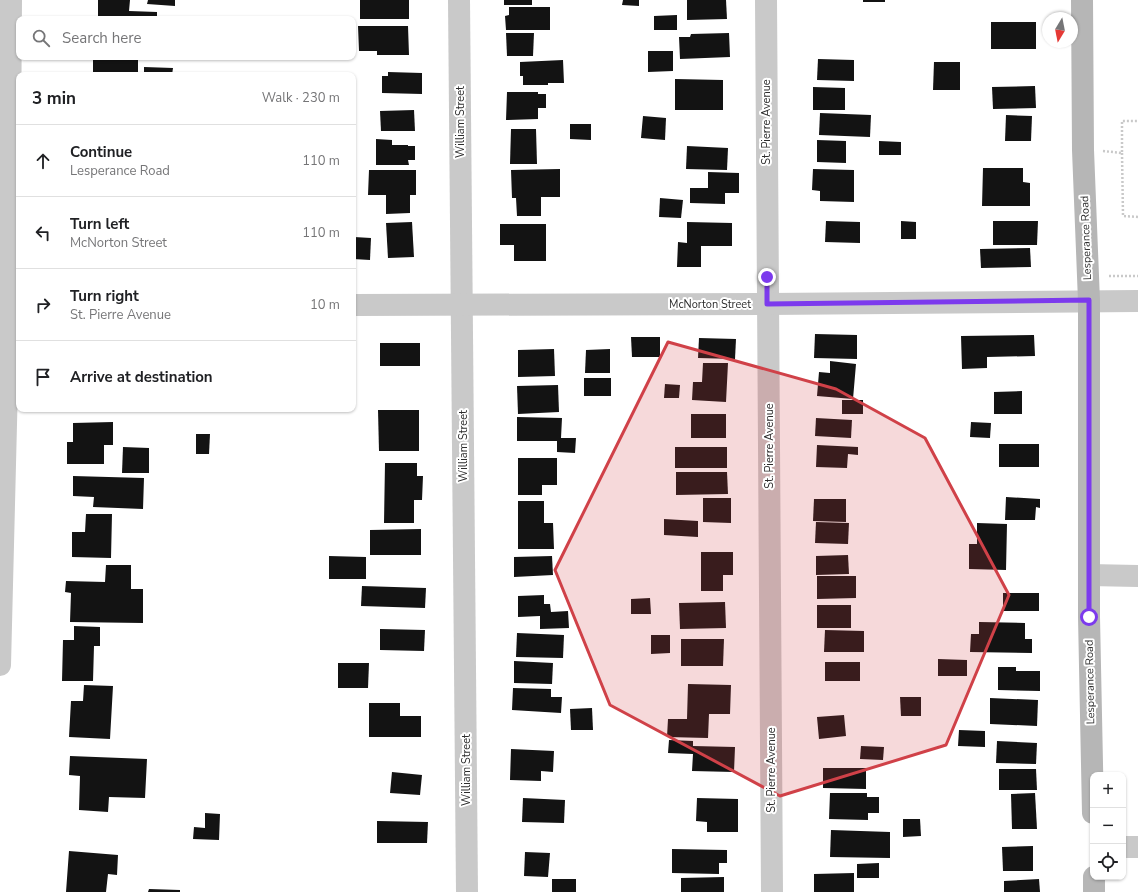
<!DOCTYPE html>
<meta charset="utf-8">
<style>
:root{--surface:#fff;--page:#f2f2f2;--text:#202124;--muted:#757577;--line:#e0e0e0}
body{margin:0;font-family:"Nunito Sans",sans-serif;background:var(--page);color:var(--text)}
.controls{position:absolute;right:12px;bottom:12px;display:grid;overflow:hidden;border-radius:8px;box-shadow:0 1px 3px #0004}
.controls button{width:36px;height:36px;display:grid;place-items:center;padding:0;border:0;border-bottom:1px solid var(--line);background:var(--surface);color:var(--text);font:20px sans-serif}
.compass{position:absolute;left:1042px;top:12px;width:36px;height:36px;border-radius:50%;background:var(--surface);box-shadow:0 1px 3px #0004;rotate:190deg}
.stop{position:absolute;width:12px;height:12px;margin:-9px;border:3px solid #7c3aed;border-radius:50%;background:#fff}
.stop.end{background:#7c3aed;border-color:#fff;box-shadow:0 1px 4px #0008}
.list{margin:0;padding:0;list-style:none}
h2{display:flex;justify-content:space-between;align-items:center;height:52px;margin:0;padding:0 16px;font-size:17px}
h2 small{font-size:13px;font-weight:400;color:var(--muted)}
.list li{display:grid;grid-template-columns:26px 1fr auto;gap:12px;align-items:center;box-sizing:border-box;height:72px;padding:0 16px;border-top:1px solid var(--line)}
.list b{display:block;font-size:15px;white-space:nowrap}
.list p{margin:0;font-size:13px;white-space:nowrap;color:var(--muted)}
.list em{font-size:13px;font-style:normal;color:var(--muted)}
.icon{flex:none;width:22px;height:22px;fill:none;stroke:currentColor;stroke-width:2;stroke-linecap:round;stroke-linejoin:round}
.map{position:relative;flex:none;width:1138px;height:892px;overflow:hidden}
.search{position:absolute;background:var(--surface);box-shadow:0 1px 3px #0004;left:16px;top:16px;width:340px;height:44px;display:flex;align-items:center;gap:10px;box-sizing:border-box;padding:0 14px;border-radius:8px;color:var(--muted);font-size:15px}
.panel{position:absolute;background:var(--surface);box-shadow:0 1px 3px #0004;left:16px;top:72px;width:340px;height:340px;border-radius:8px}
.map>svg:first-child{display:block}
.building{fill:#131313}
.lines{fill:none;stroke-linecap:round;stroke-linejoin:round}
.path{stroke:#c9c9c9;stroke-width:2.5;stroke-dasharray:2 2;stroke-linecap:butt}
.minor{stroke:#c9c9c9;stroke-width:22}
.tertiary{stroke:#c9c9c9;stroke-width:22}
.secondary{stroke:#b6b6b6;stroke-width:22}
.route{stroke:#7c3aed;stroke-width:5}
.marked{fill:#d04148;fill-opacity:0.2;stroke:#d04148;stroke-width:3;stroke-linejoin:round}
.labels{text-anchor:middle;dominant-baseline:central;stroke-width:4;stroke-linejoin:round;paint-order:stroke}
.street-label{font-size:11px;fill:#2c2c2c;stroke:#fff}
</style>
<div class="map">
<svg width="1138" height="892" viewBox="0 0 1138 892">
<rect width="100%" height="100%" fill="#fff"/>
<g class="building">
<path d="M 98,0 L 130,0 L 129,11 L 157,12 L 157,19 L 98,19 Z"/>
<path d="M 148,0 L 175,0 L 175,6 L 147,4 Z"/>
<rect x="360" y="0" width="49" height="19"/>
<rect x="504" y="0" width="28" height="5"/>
<path d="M 623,0 L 639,0 L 639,6 L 622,5 Z"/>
<path d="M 687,0 L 726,0 L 727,19 L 687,20 Z"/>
<rect x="863" y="0" width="22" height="2"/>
<path d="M 509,7 L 550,7 L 550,30 L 506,30 L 505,16 L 509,15 Z"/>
<path d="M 677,15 L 677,30 L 654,30 L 654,16 Z"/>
<rect x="991" y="22" width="45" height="27"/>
<path d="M 358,26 L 408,26 L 409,55 L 377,55 L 377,51 L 359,51 Z"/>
<path d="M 506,33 L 534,33 L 533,56 L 507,56 Z"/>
<path d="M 729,33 L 730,57 L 680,59 L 679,37 L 690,37 L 691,34 Z"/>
<path d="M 648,51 L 673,51 L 673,71 L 648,72 Z"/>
<rect x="93" y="57" width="45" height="18"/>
<path d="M 818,59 L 854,60 L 854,81 L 817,80 Z"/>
<path d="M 563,60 L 564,83 L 548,83 L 548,85 L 523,85 L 523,76 L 520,76 L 520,62 Z"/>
<path d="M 934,62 L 960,62 L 960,90 L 933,90 Z"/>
<path d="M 144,67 L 173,68 L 172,75 L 144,75 Z"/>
<path d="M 388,72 L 422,73 L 422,94 L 382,93 L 382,76 L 388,76 Z"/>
<path d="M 675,79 L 723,80 L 723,110 L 675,110 Z"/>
<path d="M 1035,86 L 1036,108 L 993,109 L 992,87 Z"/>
<path d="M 813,87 L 845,88 L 845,110 L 813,110 Z"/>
<path d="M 507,92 L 538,92 L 538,94 L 546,94 L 546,108 L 538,108 L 538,119 L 506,120 Z"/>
<path d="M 414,110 L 415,131 L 381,131 L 380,111 Z"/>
<path d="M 820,113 L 871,115 L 870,137 L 819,135 Z"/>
<path d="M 1006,115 L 1032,116 L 1031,141 L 1005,141 Z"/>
<path d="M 643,116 L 666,118 L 665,140 L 641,138 Z"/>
<path d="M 570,124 L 591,124 L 591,140 L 570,139 Z"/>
<path d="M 511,129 L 536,129 L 537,164 L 510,164 Z"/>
<path d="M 376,139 L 392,140 L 392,145 L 408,145 L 408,146 L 415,146 L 415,160 L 408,160 L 409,165 L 376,165 Z"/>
<path d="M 817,140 L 846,141 L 846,163 L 817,162 Z"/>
<path d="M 879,141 L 901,142 L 901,155 L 879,155 Z"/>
<path d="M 687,146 L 728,148 L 727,170 L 686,169 Z"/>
<path d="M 983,168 L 1023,168 L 1023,182 L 1030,183 L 1030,206 L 982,206 Z"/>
<path d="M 560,169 L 560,197 L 541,197 L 541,216 L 517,216 L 516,198 L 512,198 L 511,170 Z"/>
<path d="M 813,169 L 854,170 L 854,202 L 820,201 L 820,191 L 812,190 Z"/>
<path d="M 369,170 L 416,170 L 416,195 L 410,195 L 410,213 L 386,214 L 386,195 L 368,195 Z"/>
<path d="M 708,172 L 739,173 L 739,193 L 725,193 L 725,204 L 690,203 L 690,188 L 708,188 Z"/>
<path d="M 660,198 L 683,200 L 681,218 L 659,217 Z"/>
<path d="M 826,221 L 860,222 L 860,243 L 825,242 Z"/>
<path d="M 901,221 L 916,222 L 916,239 L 901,239 Z"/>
<path d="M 993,221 L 1038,221 L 1037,245 L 993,245 Z"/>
<path d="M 412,222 L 414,257 L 388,258 L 386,223 Z"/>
<path d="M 687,222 L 732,223 L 732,246 L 701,246 L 701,267 L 677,267 L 678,242 L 687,243 Z"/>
<path d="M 500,224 L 546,224 L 546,261 L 514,261 L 514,245 L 500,245 Z"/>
<path d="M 354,237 L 371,238 L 370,260 L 353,259 Z"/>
<path d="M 1030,248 L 1031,267 L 981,268 L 980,249 Z"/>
<path d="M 815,334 L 857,335 L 857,359 L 814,358 Z"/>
<path d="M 1034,335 L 1035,356 L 987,357 L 987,368 L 962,369 L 961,336 Z"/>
<path d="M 631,337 L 660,337 L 660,357 L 632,357 Z"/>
<path d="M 699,338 L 736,339 L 735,359 L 698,358 Z"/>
<rect x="380" y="343" width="40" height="23"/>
<path d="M 554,349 L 555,376 L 518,377 L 518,350 Z"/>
<path d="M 610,349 L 610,373 L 585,373 L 586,350 Z"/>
<path d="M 830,361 L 856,364 L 853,399 L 817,396 L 819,372 L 830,373 Z"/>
<path d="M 703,363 L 728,363 L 726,402 L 692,400 L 693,382 L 702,382 Z"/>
<rect x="584" y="378" width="27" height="18"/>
<path d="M 665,384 L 680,385 L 679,398 L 664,398 Z"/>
<path d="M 558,385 L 559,412 L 518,414 L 517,386 Z"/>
<path d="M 1022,391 L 1022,414 L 994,414 L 994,392 Z"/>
<rect x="842" y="400" width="21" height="14"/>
<path d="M 378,410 L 419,410 L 419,451 L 379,451 Z"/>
<rect x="691" y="414" width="35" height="24"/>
<path d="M 517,417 L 562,418 L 561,438 L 576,438 L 575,453 L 557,452 L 557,441 L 517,441 Z"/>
<path d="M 816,418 L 852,420 L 851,438 L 815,436 Z"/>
<path d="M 113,422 L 113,445 L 104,445 L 104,464 L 67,464 L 67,442 L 73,442 L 73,423 Z"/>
<path d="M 971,422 L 991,423 L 990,438 L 970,437 Z"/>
<path d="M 196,434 L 210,434 L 209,454 L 196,454 Z"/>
<rect x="999" y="444" width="40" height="23"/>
<path d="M 817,445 L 858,447 L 858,455 L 848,454 L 847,468 L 816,467 Z"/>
<path d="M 123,447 L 149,448 L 149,473 L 122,473 Z"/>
<rect x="675" y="447" width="52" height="21"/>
<path d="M 518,458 L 557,458 L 557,485 L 542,485 L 542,495 L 518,495 Z"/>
<path d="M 385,463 L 417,463 L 417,476 L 423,476 L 422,500 L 414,500 L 414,523 L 384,523 Z"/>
<path d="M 676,472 L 727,472 L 728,494 L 676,495 Z"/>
<path d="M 73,476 L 144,478 L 143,509 L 93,507 L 94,497 L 73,496 Z"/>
<path d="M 1006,497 L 1040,499 L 1040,508 L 1036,507 L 1035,520 L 1005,520 Z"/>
<path d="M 703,498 L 731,498 L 731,523 L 703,522 Z"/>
<path d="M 814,499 L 846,499 L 846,522 L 813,521 Z"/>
<path d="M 518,501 L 544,501 L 544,523 L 553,523 L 554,549 L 518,549 Z"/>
<path d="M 86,514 L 112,514 L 111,558 L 72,557 L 72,532 L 85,532 Z"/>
<path d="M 664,519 L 698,521 L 698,537 L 664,535 Z"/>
<path d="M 816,522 L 849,523 L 848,544 L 815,543 Z"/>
<path d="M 977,523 L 1007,524 L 1006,570 L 969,569 L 969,544 L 977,544 Z"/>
<path d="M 421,529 L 421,555 L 370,555 L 370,530 Z"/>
<path d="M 701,552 L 733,552 L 733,575 L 723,575 L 723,591 L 701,591 Z"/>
<path d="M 848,555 L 849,574 L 816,575 L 816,556 Z"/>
<path d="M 329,556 L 366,557 L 366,579 L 329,579 Z"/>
<path d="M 552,556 L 553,575 L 514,577 L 514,557 Z"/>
<path d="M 106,565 L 131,565 L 131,589 L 143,589 L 143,623 L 70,622 L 71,593 L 65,592 L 66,581 L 105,582 Z"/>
<path d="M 817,576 L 856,576 L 856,598 L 817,599 Z"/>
<path d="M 362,586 L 426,588 L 425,608 L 361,606 Z"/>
<rect x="1003" y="593" width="36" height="18"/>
<path d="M 544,595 L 544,604 L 550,604 L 551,612 L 568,611 L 569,628 L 540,629 L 540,616 L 518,617 L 518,596 Z"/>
<path d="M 650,598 L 651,614 L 631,614 L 631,599 Z"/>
<path d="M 725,602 L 726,628 L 680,629 L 679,603 Z"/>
<rect x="817" y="605" width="34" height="23"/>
<path d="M 979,622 L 1025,623 L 1025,639 L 1032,639 L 1032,653 L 970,652 L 971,634 L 979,634 Z"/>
<path d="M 74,626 L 100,627 L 100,646 L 94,646 L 93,681 L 62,681 L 63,640 L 74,640 Z"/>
<path d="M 380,629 L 425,630 L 424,651 L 380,650 Z"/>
<path d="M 825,630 L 864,631 L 864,652 L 824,652 Z"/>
<path d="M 517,633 L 564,635 L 563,658 L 516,657 Z"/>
<path d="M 651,635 L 670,635 L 670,653 L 651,654 Z"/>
<path d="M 681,639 L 724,639 L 723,666 L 681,666 Z"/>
<path d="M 938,659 L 967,660 L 967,676 L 938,676 Z"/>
<path d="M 514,661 L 553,663 L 552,684 L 514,683 Z"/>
<rect x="825" y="662" width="35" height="19"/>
<path d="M 338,663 L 369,663 L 368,688 L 338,688 Z"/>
<path d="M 998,667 L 1016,667 L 1016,671 L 1040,671 L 1040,691 L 998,690 Z"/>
<path d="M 688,684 L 731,685 L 730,714 L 709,714 L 708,738 L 667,737 L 668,719 L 687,719 Z"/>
<path d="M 84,685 L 113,686 L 110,739 L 69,737 L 71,701 L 83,701 Z"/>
<path d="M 513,688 L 551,689 L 551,697 L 562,697 L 561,713 L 512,710 Z"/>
<path d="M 900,697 L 921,697 L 921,716 L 901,716 Z"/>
<path d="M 990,698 L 1038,700 L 1037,726 L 990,724 Z"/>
<path d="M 369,703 L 400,703 L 400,716 L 421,716 L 421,737 L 369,737 Z"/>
<path d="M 592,708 L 593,730 L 571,730 L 570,709 Z"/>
<path d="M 844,715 L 846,736 L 819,739 L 817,717 Z"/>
<path d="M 959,730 L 985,731 L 985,747 L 958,746 Z"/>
<path d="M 669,740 L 693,741 L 693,746 L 735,747 L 734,772 L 692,771 L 693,754 L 668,753 Z"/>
<path d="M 997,741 L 1037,743 L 1036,764 L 996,763 Z"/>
<path d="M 861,746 L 884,747 L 883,760 L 860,759 Z"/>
<path d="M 511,749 L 554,751 L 553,772 L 541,771 L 541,781 L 510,780 Z"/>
<path d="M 70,756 L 147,759 L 145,798 L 109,797 L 108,812 L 79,810 L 80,776 L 69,775 Z"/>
<path d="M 823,768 L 866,768 L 866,789 L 823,788 Z"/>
<path d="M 999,769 L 1036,769 L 1037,790 L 999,790 Z"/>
<path d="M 392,772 L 422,775 L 420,795 L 390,793 Z"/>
<path d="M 830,793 L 867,793 L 867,797 L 879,797 L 879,813 L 868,813 L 868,820 L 829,819 Z"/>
<path d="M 1035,793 L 1037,829 L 1012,829 L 1011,794 Z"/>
<path d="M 523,798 L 565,800 L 564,823 L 522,822 Z"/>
<path d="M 697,798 L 738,799 L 738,832 L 707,832 L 707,822 L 696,821 Z"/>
<path d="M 205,813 L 220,814 L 219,840 L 193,839 L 194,827 L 205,828 Z"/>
<path d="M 903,819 L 920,819 L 921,836 L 903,837 Z"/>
<path d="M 377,821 L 428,822 L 427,843 L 377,843 Z"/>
<path d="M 831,830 L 890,832 L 890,858 L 830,857 Z"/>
<path d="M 1033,846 L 1033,871 L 1003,871 L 1002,847 Z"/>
<path d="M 672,849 L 727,850 L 727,863 L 719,863 L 719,874 L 672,873 Z"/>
<path d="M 69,851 L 118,855 L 117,875 L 108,874 L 106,892 L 66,892 Z"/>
<path d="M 525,852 L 550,853 L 548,877 L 524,876 Z"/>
<path d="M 879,863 L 879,878 L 857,878 L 857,864 Z"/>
<path d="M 854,873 L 854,892 L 814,892 L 814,874 Z"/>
<path d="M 724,877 L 724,892 L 681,892 L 681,878 Z"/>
<rect x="552" y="879" width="24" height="13"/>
<path d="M 1039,879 L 1040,892 L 1004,892 L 1004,881 Z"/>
<path d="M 149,889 L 180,890 L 180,892 L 148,892 Z"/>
</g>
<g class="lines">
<g class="path">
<path d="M 1103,151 L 1122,153 L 1122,121 L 1138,121"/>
<path d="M 1122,153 L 1123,216 L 1138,217"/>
<path d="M 1109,276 L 1138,276"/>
</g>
<g class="minor">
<path d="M 459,0 L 467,892"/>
<path d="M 766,0 L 772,892"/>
<path d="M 1089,575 L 1138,576"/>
<path d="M 1123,847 L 1138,847"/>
</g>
<g class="tertiary">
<path d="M 353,305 L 767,304 L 1138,301"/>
<path d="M 0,665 L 9,304 L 11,0"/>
</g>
<g class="secondary">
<path d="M 1082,0 L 1083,150 L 1089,301 L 1089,617 L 1093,813"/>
<path d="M 1094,892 L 1094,877"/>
</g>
</g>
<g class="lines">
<path class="route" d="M 767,277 L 767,304 L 1089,300 L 1089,617"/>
</g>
<path class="marked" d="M 668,342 L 836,389 L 925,438 L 1009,595 L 946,745 L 780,796 L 610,705 L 555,570 Z"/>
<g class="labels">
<g class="street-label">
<text transform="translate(460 122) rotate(-90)">William Street</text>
<text transform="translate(766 122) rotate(-90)">St. Pierre Avenue</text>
<text transform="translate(1086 238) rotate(-92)">Lesperance Road</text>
<text x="710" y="304">McNorton Street</text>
<text transform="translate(463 446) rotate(-90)">William Street</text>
<text transform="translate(769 446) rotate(-90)">St. Pierre Avenue</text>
<text transform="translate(1090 682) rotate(-91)">Lesperance Road</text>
<text transform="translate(466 770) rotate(-90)">William Street</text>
<text transform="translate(771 770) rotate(-90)">St. Pierre Avenue</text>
</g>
</g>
</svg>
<div class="controls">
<button>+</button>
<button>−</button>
<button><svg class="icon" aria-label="locate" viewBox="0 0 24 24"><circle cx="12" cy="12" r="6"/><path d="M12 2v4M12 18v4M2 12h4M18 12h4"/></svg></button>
</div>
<svg class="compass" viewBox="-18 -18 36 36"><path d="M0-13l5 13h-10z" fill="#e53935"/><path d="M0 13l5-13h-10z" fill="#757577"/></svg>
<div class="stop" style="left:1089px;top:617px"></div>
<div class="stop end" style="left:767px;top:277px"></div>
<div class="search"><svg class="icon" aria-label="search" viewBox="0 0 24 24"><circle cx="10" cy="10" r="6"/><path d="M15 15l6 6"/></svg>Search here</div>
<section class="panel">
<h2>3 min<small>Walk · 230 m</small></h2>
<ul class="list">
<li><svg class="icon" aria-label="ahead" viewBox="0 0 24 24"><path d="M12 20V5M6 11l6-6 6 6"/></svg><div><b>Continue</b><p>Lesperance Road</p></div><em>110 m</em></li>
<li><svg class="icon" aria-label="left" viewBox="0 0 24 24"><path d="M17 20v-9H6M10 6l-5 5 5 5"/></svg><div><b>Turn left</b><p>McNorton Street</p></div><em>110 m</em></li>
<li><svg class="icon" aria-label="right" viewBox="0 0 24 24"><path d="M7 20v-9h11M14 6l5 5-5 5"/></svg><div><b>Turn right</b><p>St. Pierre Avenue</p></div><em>10 m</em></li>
<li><svg class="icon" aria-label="arrive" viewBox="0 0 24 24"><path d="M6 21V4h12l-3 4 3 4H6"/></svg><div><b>Arrive at destination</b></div></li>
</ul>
</section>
</div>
